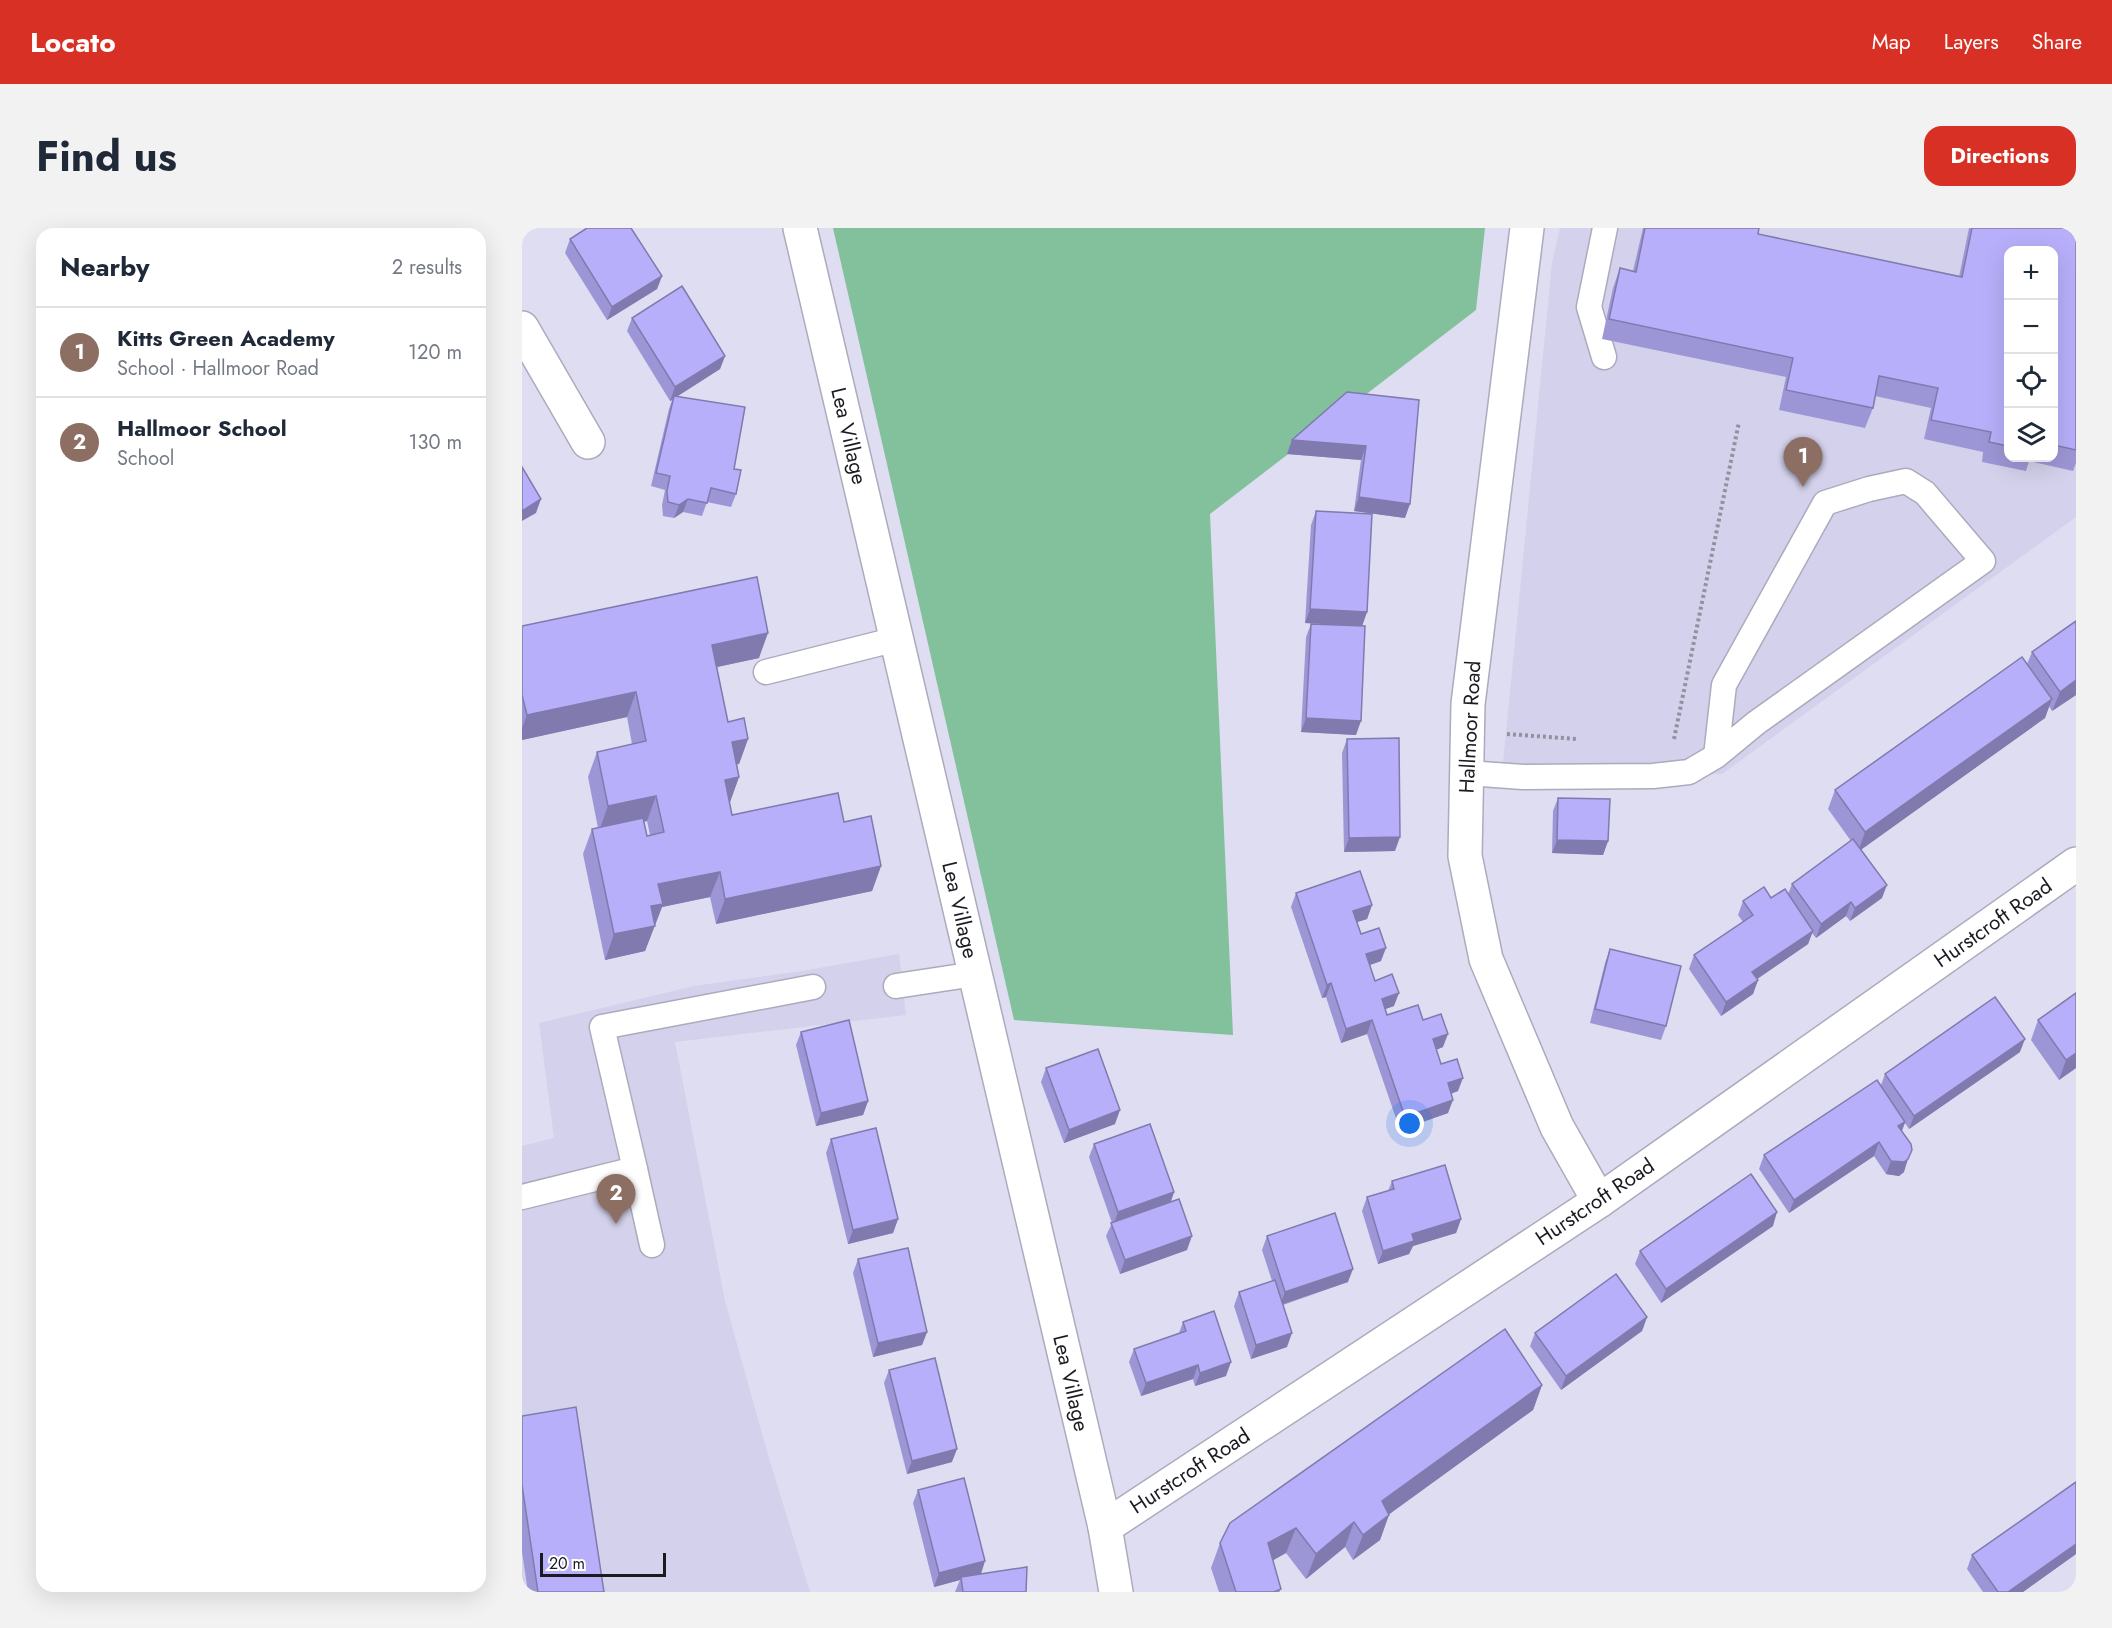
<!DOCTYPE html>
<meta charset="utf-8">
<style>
:root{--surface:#fff;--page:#f2f2f3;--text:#1f2937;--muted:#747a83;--line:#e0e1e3;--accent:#d93025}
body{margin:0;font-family:Jost,sans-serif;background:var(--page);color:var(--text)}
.controls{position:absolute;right:18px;top:18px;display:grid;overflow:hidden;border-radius:12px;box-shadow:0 6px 24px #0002}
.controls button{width:54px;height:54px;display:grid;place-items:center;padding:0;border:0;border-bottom:2px solid var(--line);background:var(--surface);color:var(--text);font:30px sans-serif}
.scale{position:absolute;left:18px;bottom:15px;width:126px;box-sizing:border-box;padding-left:6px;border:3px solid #1b1a21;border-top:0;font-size:16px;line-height:21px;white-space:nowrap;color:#1b1a21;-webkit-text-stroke:4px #fff;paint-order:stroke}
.you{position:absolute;left:888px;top:896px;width:21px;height:21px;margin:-15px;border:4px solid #fff;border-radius:50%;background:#1a73e8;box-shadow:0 0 0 9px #1a73e833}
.badge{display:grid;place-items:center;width:39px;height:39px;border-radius:50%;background:var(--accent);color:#fff;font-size:20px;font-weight:700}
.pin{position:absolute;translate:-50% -50px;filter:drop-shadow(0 2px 3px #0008)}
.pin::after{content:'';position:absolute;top:32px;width:21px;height:18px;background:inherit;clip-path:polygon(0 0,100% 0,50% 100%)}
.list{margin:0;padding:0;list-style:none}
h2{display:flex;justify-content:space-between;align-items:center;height:78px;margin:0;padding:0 24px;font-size:26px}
h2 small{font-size:20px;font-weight:400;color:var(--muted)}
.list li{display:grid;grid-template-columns:39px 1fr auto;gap:18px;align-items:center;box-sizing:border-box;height:90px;padding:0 24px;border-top:2px solid var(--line)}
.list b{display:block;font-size:22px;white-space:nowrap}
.list p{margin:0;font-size:20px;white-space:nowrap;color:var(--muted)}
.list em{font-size:20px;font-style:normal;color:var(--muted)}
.icon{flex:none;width:33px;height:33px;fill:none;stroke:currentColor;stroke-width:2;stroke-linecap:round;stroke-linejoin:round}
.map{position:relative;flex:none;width:1554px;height:1364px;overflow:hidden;border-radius:18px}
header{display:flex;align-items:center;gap:36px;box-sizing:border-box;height:84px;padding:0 30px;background:var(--accent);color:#fff}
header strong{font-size:28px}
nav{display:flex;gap:33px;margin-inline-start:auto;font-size:21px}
.intro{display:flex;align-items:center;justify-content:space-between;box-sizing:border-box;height:144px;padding:0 36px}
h1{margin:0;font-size:42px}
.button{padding:15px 27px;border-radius:18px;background:var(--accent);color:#fff;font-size:21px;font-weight:700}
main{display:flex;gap:36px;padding:0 36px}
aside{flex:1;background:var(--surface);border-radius:18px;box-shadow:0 6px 24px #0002}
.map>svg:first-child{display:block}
.built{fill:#d3d1eb;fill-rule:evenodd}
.green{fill:#83c19d}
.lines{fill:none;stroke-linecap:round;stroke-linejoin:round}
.service-casing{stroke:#acabbd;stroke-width:27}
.minor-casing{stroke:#acabbd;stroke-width:36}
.path{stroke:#9391a0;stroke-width:4;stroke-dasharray:3 3;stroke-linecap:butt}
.service{stroke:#fff;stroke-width:24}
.minor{stroke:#fff;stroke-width:33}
.wall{fill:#9d96d6;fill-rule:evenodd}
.shaded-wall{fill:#807aae}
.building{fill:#b7aff9;stroke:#807aae;stroke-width:1.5}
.labels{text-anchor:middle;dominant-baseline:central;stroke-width:4.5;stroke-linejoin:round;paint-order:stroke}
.street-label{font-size:21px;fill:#1b1a21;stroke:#fff}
</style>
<header>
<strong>Locato</strong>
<nav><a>Map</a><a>Layers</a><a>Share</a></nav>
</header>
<div class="intro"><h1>Find us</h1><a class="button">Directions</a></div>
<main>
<aside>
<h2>Nearby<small>2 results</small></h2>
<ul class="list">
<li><span class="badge" style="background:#8d6e63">1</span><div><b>Kitts Green Academy</b><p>School · Hallmoor Road</p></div><em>120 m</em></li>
<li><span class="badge" style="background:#8d6e63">2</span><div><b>Hallmoor School</b><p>School</p></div><em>130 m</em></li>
</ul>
</aside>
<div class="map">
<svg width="1554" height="1364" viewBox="0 0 1554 1364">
<rect width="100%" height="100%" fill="#dfddf1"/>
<g class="built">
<path d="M 1038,0 L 1554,0 L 1554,289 L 1200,546 L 979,556 L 1030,35 ZM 1486,22 L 1532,22 L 1532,230 L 1486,230 Z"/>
<path d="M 377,726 L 384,787 L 153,814 L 203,1073 L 246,1227 L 288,1364 L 0,1364 L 0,918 L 32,910 L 17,795 L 172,758 L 280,743 Z"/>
</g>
<path class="green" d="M 311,0 L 963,0 L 954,82 L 688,286 L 711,807 L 492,792 Z"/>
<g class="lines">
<defs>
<g id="service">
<path d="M 1082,129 L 1067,79 L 1083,0"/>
<path d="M 244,444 L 375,411"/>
<path d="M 945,545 L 1001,549 L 1131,548 L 1167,544 L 1194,528 L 1234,495 L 1461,333 L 1403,265 L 1384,253 L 1347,261 L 1303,275 L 1202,457 L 1194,528"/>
<path d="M 374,758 L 453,746"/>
<path d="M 113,941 L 80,799 L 291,759"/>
<path d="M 0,969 L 113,941 L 130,1017"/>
</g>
<g id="minor">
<path d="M 278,0 L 583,1299 L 594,1364"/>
<path d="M 1005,0 L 946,476 L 943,628 L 964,731 L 1035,899 L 1077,973"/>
<path d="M 0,100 L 66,214"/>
<path d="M 583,1299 L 1077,973 L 1554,636"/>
</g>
</defs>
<use href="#service" class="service-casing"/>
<use href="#minor" class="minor-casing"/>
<g class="path">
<path d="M 985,506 L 1055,511"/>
<path d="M 1152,511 L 1217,194"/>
</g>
<use href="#service" class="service"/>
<use href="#minor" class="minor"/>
</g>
<g class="wall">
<path d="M 1121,0 L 1237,0 L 1236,6 L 1437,49 L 1447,0 L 1554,0 L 1554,235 L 1551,243 L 1507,233 L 1504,243 L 1460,234 L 1461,224 L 1402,211 L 1409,180 L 1353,168 L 1351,180 L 1343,200 L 1257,182 L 1264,149 L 1080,111 L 1091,60 L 1098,40 L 1111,43 ZM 1486,22 L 1532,22 L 1532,230 L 1486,230 Z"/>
<path d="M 48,11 L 140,48 L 135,61 L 85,92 L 43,25 Z"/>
<path d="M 110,90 L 203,128 L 198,141 L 156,168 L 212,241 L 214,266 L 209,279 L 185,274 L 180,288 L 161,284 L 152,290 L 141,288 L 140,277 L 143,262 L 129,258 L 147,181 L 150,172 L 148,173 L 105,103 Z"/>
<path d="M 825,164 L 883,290 L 832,283 L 839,232 L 765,226 L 770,212 Z"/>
<path d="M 794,283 L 845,384 L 840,398 L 783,395 L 789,297 Z"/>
<path d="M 1554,393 L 1554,467 L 1530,483 L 1527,478 L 1523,490 L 1339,621 L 1360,670 L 1328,693 L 1324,688 L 1294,710 L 1290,705 L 1286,716 L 1235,751 L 1236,752 L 1231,766 L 1199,788 L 1167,741 L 1172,727 L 1221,694 L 1216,687 L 1221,673 L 1249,670 L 1266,666 L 1270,656 L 1329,613 L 1306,581 L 1313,562 L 1505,436 L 1510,424 Z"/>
<path d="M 789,396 L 834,507 L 779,504 L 784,409 Z"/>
<path d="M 0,398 L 237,430 L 195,439 L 206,494 L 226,511 L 217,536 L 215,536 L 217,549 L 208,574 L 207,574 L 210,587 L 322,594 L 359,638 L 350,663 L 194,696 L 188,669 L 140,679 L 123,723 L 83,732 L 61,626 L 70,601 L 76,600 L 66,549 L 75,524 L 110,516 L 105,489 L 0,512 ZM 125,593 L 128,607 L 125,608 L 122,594 Z"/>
<path d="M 825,511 L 873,623 L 822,624 L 820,525 Z"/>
<path d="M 1036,570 L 1086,613 L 1081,627 L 1030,625 L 1031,583 Z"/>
<path d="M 774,665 L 850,677 L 845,691 L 835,694 L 839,706 L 859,733 L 848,737 L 853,753 L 872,778 L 863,781 L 865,787 L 901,792 L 921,819 L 914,822 L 919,836 L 936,863 L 929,866 L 926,885 L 878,902 L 845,806 L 819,815 L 804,769 L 800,770 L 769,679 Z"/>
<path d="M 1088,721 L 1144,798 L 1139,812 L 1068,795 L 1083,735 Z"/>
<path d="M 1554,765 L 1554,840 L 1537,852 L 1509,812 L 1516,792 Z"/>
<path d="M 279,804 L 346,873 L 341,887 L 294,898 L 274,817 Z"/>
<path d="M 1498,824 L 1387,901 L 1383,895 L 1380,903 L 1382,944 L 1377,948 L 1364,946 L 1352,928 L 1267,985 L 1237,941 L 1242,927 L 1359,857 L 1363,846 Z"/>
<path d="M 524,840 L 593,896 L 542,915 L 519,854 Z"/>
<path d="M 309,911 L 376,991 L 371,1005 L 326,1016 L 304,925 Z"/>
<path d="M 572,916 L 652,964 L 649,974 L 665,1022 L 598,1046 L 584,1008 L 590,995 L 567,929 Z"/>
<path d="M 870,953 L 939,991 L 934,1005 L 891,1018 L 887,1026 L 856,1036 L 840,983 L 845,969 L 866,963 Z"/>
<path d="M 1251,998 L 1139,1075 L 1113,1036 L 1118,1023 Z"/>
<path d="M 745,1008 L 826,1054 L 761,1077 L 765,1119 L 729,1131 L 712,1078 L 717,1064 L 750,1053 L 740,1022 Z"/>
<path d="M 336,1031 L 405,1104 L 400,1117 L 351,1129 L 331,1045 Z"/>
<path d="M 1125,1089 L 1120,1103 L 1039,1162 L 1008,1118 L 1013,1105 Z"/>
<path d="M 661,1094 L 704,1148 L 673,1158 L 671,1151 L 619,1168 L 607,1134 L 612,1121 L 657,1105 Z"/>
<path d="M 367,1142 L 430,1234 L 385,1246 L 362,1155 Z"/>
<path d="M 1020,1157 L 1011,1182 L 867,1286 L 858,1312 L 831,1332 L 823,1319 L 784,1351 L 764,1325 L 751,1332 L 758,1364 L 697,1364 L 689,1340 L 698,1315 Z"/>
<path d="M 0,1188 L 82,1364 L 6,1364 L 0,1324 Z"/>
<path d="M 1554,1254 L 1554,1326 L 1501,1364 L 1461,1364 L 1445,1341 L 1450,1327 Z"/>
<path d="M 396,1262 L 459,1346 L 504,1364 L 433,1364 L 438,1352 L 412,1359 L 391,1275 Z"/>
</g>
<g class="shaded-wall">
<path d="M 140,48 L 135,61 L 85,92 L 90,79 Z"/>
<path d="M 203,128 L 198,141 L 151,171 L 152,168 L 150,172 L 148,173 L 153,159 Z"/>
<path d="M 770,212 L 844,218 L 839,232 L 765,226 Z"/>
<path d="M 837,269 L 888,276 L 883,290 L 832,283 Z"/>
<path d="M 19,271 L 14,285 L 0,293 L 0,283 Z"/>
<path d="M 166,271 L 161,284 L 152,290 L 157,277 Z"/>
<path d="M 788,381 L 845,384 L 840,398 L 783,395 Z"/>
<path d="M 246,405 L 237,430 L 181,442 L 190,417 Z"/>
<path d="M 1554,452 L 1554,467 L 1530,483 L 1538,464 Z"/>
<path d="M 114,464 L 105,489 L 0,512 L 0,500 L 5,487 Z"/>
<path d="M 1530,471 L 1523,490 L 1336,624 L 1343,604 Z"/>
<path d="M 784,490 L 839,493 L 834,507 L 779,504 Z"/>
<path d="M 226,511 L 217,536 L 201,539 L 210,514 Z"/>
<path d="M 217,549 L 208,574 L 193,578 L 203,552 Z"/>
<path d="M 134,568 L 125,593 L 77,603 L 86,578 Z"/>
<path d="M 878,609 L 873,623 L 822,624 L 827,610 Z"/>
<path d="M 1035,612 L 1086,613 L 1081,627 L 1030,625 Z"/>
<path d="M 359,638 L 350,663 L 194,696 L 203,671 Z"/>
<path d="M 198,644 L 188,669 L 140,679 L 123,723 L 83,732 L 92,706 L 136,656 Z"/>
<path d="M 1365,657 L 1360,670 L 1328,693 L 1333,680 Z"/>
<path d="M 1329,674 L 1324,688 L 1294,710 L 1299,696 Z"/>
<path d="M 850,677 L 845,691 L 826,697 L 831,683 Z"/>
<path d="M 1291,703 L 1286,716 L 1225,758 L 1230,744 Z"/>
<path d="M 864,720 L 859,733 L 839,740 L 844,726 Z"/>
<path d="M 1236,752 L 1231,766 L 1199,788 L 1204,774 Z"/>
<path d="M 809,755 L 804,769 L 800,770 L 805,757 Z"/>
<path d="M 877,765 L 872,778 L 855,784 L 860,771 Z"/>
<path d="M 850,792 L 845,806 L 819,815 L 824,801 Z"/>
<path d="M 926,806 L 921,819 L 906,825 L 911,811 Z"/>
<path d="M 1503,811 L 1498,824 L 1387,901 L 1392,888 Z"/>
<path d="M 1554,825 L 1554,840 L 1537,852 L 1544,832 Z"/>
<path d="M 941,850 L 936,863 L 921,868 L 926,855 Z"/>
<path d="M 931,872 L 926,885 L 878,902 L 883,889 Z"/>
<path d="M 346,873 L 341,887 L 294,898 L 299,885 Z"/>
<path d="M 598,882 L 593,896 L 542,915 L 547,902 Z"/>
<path d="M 1383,894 L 1378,907 L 1376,898 Z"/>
<path d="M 1357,914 L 1352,928 L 1267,985 L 1272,972 Z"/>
<path d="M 1386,931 L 1382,944 L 1377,948 L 1364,946 L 1369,933 Z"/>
<path d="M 652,964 L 647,978 L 591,998 L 596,984 Z"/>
<path d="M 1255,984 L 1251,998 L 1139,1075 L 1144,1061 Z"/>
<path d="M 376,991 L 371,1005 L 326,1016 L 331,1002 Z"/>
<path d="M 939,991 L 934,1005 L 891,1018 L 887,1026 L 856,1036 L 861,1023 L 890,1006 Z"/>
<path d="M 670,1008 L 665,1022 L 598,1046 L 603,1032 Z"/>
<path d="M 831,1041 L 826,1054 L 758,1077 L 763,1064 Z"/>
<path d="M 1125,1089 L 1120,1103 L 1039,1162 L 1044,1148 Z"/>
<path d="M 405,1104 L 400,1117 L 351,1129 L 356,1115 Z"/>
<path d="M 770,1105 L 765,1119 L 729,1131 L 734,1117 Z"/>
<path d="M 709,1134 L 704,1148 L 673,1158 L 678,1145 Z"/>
<path d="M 676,1137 L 671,1151 L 619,1168 L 624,1155 Z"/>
<path d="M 1020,1157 L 1011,1182 L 851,1298 L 860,1273 Z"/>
<path d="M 435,1221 L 430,1234 L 385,1246 L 390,1233 Z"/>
<path d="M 867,1287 L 858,1312 L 831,1332 L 841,1307 Z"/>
<path d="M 832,1294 L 823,1319 L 784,1351 L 794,1326 Z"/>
<path d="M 774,1300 L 764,1325 L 737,1340 L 746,1315 Z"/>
<path d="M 1554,1316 L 1554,1326 L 1501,1364 L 1486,1364 Z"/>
<path d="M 463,1333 L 459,1346 L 439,1349 L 438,1352 L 412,1359 L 417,1345 Z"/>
</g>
<g class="building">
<path d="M 65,0 L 109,0 L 140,48 L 90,79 L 48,11 Z"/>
<path d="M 1123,0 L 1237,0 L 1236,6 L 1440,49 L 1450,0 L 1554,0 L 1554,222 L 1532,217 L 1532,22 L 1486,22 L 1486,218 L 1467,214 L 1469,204 L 1409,192 L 1416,160 L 1357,148 L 1351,180 L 1264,162 L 1271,130 L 1087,91 L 1098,40 L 1114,44 Z"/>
<path d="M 160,58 L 203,128 L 153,159 L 110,90 Z"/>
<path d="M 825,164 L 897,172 L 888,276 L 837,269 L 844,218 L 770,212 Z"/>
<path d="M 152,168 L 223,179 L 212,241 L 219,242 L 214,266 L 189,260 L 185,275 L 166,271 L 157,277 L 146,274 L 145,263 L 148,248 L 134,245 Z"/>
<path d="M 0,239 L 19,271 L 0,283 Z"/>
<path d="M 794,283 L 850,286 L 845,384 L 788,381 Z"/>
<path d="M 235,349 L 246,405 L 190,417 L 206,494 L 222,490 L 226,511 L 210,514 L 217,549 L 203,552 L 210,587 L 316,565 L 322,594 L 349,588 L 359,638 L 203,671 L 198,644 L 136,656 L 141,676 L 129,678 L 133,698 L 92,706 L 70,601 L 121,590 L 125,608 L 142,604 L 134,568 L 86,578 L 75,524 L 124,513 L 114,464 L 5,487 L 0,467 L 0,398 Z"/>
<path d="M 1554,393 L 1554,452 L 1538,464 L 1510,424 Z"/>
<path d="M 789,396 L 843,398 L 839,493 L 784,490 Z"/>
<path d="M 1500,429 L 1530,471 L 1343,604 L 1313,562 Z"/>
<path d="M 877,510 L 878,609 L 827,610 L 825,511 Z"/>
<path d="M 1036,570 L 1088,571 L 1086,613 L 1035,612 Z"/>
<path d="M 1331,611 L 1365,657 L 1333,680 L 1329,674 L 1299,696 L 1270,656 Z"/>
<path d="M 838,643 L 850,677 L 831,683 L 839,706 L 857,700 L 864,720 L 844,726 L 853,753 L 870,746 L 877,765 L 860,771 L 865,787 L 896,777 L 901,792 L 919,786 L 926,806 L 911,811 L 919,836 L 935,831 L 941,850 L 926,855 L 931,872 L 883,889 L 850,792 L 824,801 L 809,755 L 805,757 L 774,665 Z"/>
<path d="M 1242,659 L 1249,670 L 1263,661 L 1291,703 L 1230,744 L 1236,752 L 1204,774 L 1172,727 L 1231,687 L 1221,673 Z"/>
<path d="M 1088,721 L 1159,738 L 1144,798 L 1073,781 Z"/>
<path d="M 1554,765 L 1554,825 L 1544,832 L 1516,792 Z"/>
<path d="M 1473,769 L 1503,811 L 1392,888 L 1363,846 Z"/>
<path d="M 327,792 L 346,873 L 299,885 L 279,804 Z"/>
<path d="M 576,821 L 598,882 L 547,902 L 524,840 Z"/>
<path d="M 1355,852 L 1383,894 L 1376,898 L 1389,916 L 1390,922 L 1386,931 L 1382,934 L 1369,933 L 1357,914 L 1272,972 L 1242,927 Z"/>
<path d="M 628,896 L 652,964 L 596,984 L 572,916 Z"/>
<path d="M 354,900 L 376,991 L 331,1002 L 309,911 Z"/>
<path d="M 923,937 L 939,991 L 890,1006 L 892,1013 L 861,1023 L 845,969 L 872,961 L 870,953 Z"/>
<path d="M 1229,946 L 1255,984 L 1144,1061 L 1118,1023 Z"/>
<path d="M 657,971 L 670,1008 L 603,1032 L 589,995 Z"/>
<path d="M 813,985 L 831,1041 L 763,1064 L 745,1008 Z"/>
<path d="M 386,1020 L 405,1104 L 356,1115 L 336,1031 Z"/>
<path d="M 1094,1046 L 1125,1089 L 1044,1148 L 1013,1105 Z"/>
<path d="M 753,1052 L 770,1105 L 734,1117 L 717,1064 Z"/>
<path d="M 692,1083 L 709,1134 L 678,1145 L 676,1137 L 624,1155 L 612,1121 L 664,1103 L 661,1094 Z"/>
<path d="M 983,1101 L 1020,1157 L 860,1273 L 867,1287 L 841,1307 L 832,1294 L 794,1326 L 774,1300 L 746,1315 L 759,1361 L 752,1364 L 714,1364 L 698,1315 L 708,1295 Z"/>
<path d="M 413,1130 L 435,1221 L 390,1233 L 367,1142 Z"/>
<path d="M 54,1179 L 82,1364 L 16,1364 L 0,1257 L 0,1188 Z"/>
<path d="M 442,1250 L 463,1333 L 417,1345 L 396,1262 Z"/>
<path d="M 1554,1254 L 1554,1316 L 1486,1364 L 1476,1364 L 1450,1327 Z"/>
<path d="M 505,1339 L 504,1364 L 441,1364 L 439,1349 Z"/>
</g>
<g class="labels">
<g class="street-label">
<text transform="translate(327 208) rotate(77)">Lea Village</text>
<text transform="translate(948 499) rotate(-87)">Hallmoor Road</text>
<text transform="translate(438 682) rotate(77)">Lea Village</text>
<text transform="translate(1471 695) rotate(-35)">Hurstcroft Road</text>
<text transform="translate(1073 974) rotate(-34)">Hurstcroft Road</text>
<text transform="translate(549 1155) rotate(77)">Lea Village</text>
<text transform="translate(668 1243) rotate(-33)">Hurstcroft Road</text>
</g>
</g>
</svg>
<div class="controls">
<button>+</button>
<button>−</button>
<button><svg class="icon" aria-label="locate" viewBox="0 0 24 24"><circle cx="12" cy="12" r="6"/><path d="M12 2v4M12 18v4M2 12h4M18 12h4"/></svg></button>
<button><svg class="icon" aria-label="layers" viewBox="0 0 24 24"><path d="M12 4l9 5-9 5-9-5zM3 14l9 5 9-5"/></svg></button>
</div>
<div class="scale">20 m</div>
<div class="you"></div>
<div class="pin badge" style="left:1281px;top:259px;background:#8d6e63">1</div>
<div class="pin badge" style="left:94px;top:996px;background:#8d6e63">2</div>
</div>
</main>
